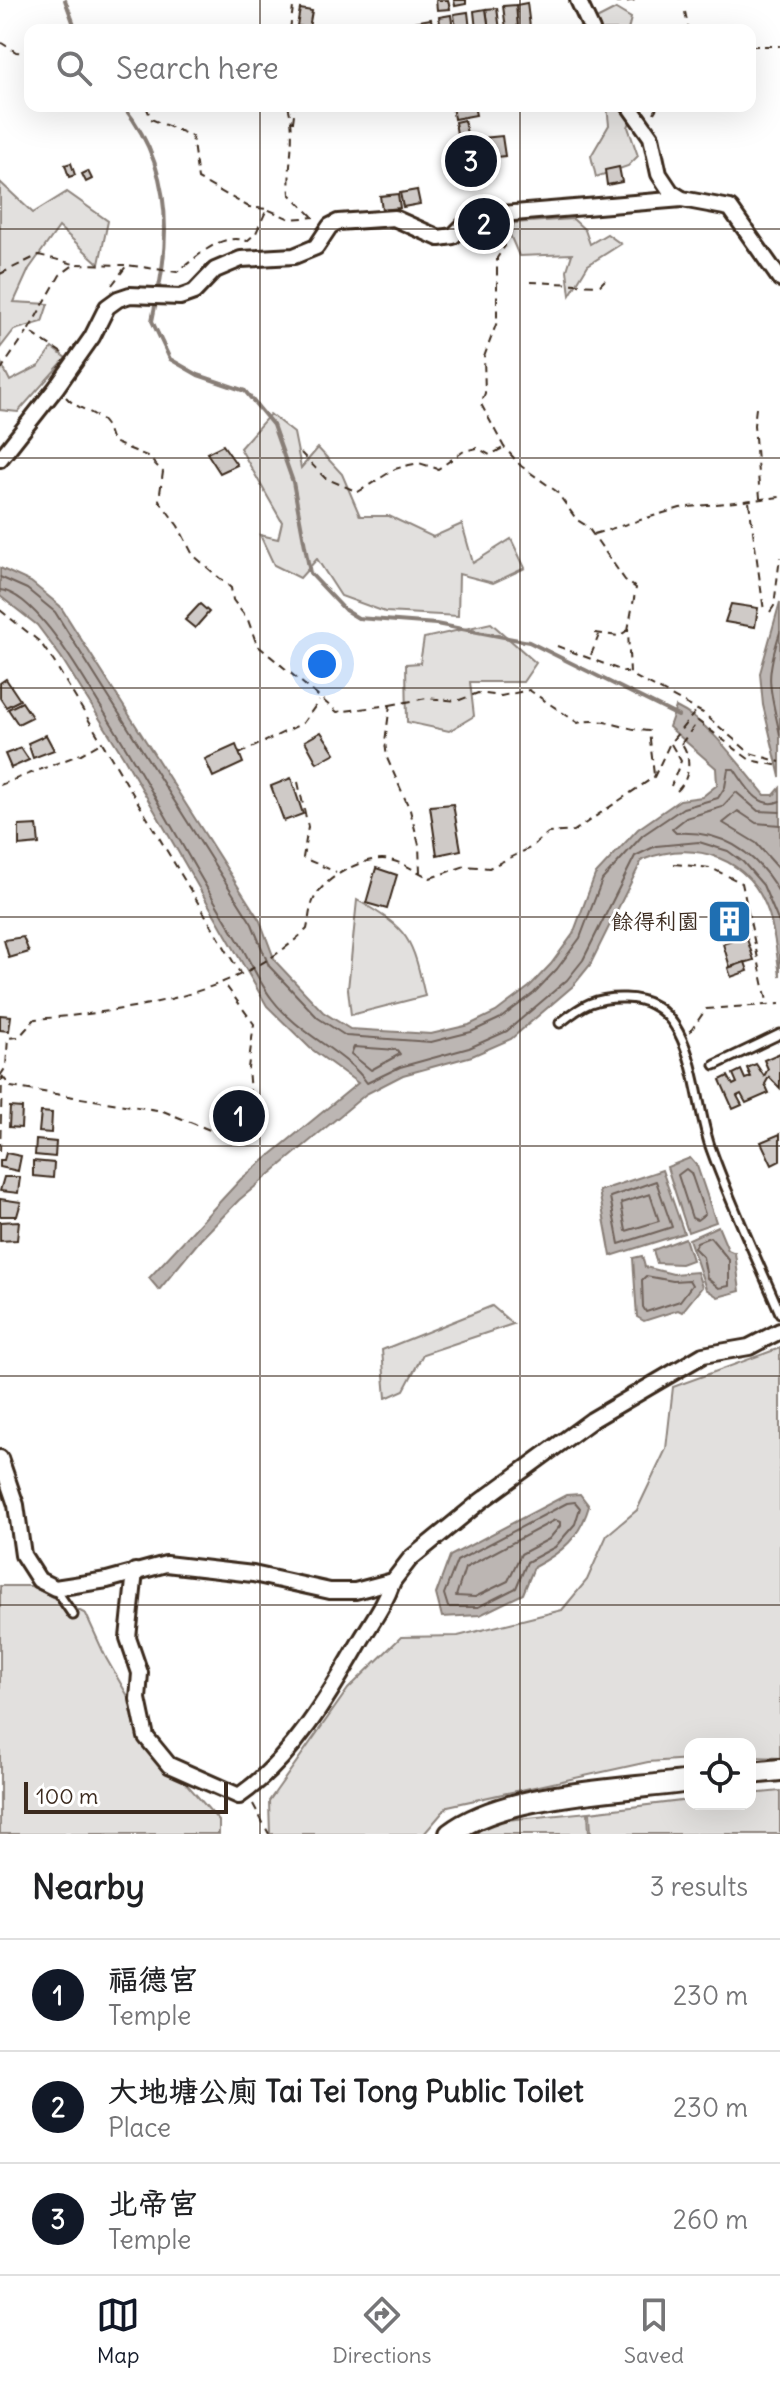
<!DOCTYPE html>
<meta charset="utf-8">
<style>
:root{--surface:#fff;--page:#f2f2f2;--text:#202124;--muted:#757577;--line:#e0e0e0;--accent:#111827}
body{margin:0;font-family:Delius,"LXGW WenKai TC",sans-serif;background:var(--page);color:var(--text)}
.controls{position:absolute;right:24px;bottom:24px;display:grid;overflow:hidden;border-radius:16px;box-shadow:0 8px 32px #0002}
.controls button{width:72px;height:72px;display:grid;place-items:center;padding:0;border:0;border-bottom:2px solid var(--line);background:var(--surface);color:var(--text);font:40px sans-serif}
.scale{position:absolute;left:24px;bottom:20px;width:204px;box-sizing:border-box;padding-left:8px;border:4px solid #3b2a1e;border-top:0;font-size:22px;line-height:28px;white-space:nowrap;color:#3b2a1e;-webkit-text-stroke:6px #fff;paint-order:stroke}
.you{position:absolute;left:322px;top:664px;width:28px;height:28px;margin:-20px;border:6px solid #fff;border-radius:50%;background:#1a73e8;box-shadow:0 0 0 12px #1a73e833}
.badge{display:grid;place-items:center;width:52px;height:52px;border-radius:50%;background:var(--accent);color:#fff;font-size:26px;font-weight:700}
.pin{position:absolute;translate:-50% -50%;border:4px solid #fff;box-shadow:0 2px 8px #0006}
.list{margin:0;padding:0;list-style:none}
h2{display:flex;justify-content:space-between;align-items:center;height:104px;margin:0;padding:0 32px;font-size:34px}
h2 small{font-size:26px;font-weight:400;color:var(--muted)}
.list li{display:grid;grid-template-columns:52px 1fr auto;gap:24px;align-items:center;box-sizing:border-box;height:112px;padding:0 32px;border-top:2px solid var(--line)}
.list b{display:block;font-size:30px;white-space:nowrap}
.list p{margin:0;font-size:26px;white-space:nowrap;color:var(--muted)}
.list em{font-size:26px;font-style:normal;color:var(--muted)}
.icon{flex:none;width:44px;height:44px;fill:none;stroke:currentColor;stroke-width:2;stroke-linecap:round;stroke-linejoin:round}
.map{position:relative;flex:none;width:780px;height:1834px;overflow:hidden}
.search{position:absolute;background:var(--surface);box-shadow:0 8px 32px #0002;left:24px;right:24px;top:24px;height:88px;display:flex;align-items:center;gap:20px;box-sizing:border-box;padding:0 28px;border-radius:16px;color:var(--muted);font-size:30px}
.sheet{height:440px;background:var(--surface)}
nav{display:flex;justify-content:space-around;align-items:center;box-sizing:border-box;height:112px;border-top:2px solid var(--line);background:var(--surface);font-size:22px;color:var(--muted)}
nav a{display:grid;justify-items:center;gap:4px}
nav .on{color:var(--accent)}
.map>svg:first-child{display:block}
.green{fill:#e2e0de;stroke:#8e857e;stroke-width:2}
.water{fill:#bcb6b3;stroke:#887e77;stroke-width:2}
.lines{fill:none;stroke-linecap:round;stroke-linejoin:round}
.shore{stroke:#6f625a;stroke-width:2}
.stream{stroke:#887e77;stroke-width:4}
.building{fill:#cfcac7;stroke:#3b2a1e;stroke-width:2}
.lane-casing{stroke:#3b2a1e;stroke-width:13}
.street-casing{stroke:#3b2a1e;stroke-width:20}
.secondary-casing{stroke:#3b2a1e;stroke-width:26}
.path{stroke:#3b2a1e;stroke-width:2;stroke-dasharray:8 6;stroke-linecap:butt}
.lane{stroke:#fff;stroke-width:7}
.street{stroke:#fff;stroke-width:14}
.secondary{stroke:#fff;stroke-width:20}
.grid{fill:none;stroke:#3b2a1e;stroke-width:2;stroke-opacity:0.55}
.labels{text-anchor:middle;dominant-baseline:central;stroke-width:6;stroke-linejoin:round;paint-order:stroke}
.poi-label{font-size:22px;fill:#3b2a1e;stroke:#fff;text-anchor:end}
</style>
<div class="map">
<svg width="780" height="1834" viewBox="0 0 780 1834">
<rect width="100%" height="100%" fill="#fff"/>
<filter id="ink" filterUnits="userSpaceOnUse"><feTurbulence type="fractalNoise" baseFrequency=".0125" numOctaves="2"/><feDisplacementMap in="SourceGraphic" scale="16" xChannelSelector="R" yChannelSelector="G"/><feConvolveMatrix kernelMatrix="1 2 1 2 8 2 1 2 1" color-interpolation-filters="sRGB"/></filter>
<g filter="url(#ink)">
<g class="green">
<path d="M 616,9 L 631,18 L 628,30 L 575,30 Z"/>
<path d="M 607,106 L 637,106 L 628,127 L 638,156 L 628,166 L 596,177 L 591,156 L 609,125 Z"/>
<path d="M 0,182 L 33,213 L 67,192 L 108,221 L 99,264 L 59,227 L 29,269 L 14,302 L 48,304 L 42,322 L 14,330 L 0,348 Z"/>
<path d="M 573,219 L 585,230 L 590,244 L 607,234 L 621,244 L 588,265 L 570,295 L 567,270 L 572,254 L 519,256 L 510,235 L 514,223 Z"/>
<path d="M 52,348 L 66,358 L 18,412 L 0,410 L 0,361 L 10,381 L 39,366 Z"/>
<path d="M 270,414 L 294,433 L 301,468 L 318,448 L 342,474 L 360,516 L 389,516 L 433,537 L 462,524 L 473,563 L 511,539 L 525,568 L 493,583 L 459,574 L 458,616 L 385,612 L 341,596 L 317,559 L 300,578 L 274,565 L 260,535 L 278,539 L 282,522 L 240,448 Z"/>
<path d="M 491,623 L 536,663 L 523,682 L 470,682 L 474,716 L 449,731 L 407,722 L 406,664 L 420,663 L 424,638 Z"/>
<path d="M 357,900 C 410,930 412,938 425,996 L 351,1015 L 348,989 Z"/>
<path d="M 492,1306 L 513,1324 L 423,1354 L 404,1390 L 386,1398 L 382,1350 Z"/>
<path d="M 780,1348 L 780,1758 L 750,1757 L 750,1744 L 690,1744 L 690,1759 L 648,1762 L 448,1806 L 424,1834 L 270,1834 L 269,1801 L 348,1689 L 401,1637 L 458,1636 L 562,1610 L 587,1580 L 607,1535 L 637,1510 L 666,1449 L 673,1387 Z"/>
<path d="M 0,1586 L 31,1586 L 86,1614 L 106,1658 L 163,1757 L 219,1821 L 219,1834 L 0,1834 Z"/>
<path d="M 780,1791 L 780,1834 L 591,1834 L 590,1812 L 690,1800 L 690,1804 L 750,1804 L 750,1794 Z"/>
<path d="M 588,1812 L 589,1834 L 476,1834 L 487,1822 Z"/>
</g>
<g class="water">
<path d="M 0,568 L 31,582 L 60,606 L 260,921 L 275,961 L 323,1012 L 350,1029 L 431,1034 L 469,1025 L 496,1012 L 529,987 L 551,964 L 573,934 L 595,875 L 638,829 L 680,800 L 702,797 L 717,785 L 716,768 L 669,727 L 676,707 C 712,724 739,765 765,795 L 774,795 L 780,788 L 780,976 C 777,956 775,934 769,914 C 750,857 695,839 642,860 L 590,965 L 573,986 L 511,1039 L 472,1056 L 403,1075 L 366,1094 L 239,1200 L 201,1239 L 159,1290 L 149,1278 L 241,1179 L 358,1083 L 310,1048 L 267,1006 L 123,756 L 61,657 L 37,625 L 0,596 Z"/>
<path d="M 780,602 L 780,777 L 763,705 L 760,673 Z"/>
<path d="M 690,1158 L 697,1166 L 716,1222 L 688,1232 L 667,1167 Z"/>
<path d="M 662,1170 L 684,1233 L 611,1256 L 599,1191 Z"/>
<path d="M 718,1226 L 728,1250 L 735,1253 L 740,1291 L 718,1297 L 706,1289 L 689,1239 Z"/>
<path d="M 685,1238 L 692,1260 L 681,1264 L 657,1263 L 653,1250 Z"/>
<path d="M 642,1256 L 645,1267 L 673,1274 L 697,1272 L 702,1287 L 682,1312 L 678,1310 L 644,1321 L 637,1317 L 633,1258 Z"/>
<path d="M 580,1494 L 589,1506 C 580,1537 563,1552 534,1567 L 523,1594 L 480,1615 L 442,1617 L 436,1594 L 450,1556 L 566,1495 Z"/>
</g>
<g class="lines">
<g class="shore">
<path d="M 0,577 L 27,589 L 55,612 L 252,924 L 269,966 L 318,1018 L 346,1036 L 431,1042 L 471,1032 L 501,1018 L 534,993 L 557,969 L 580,938 L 602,880 L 643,835 L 683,808 L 718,798 L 725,787 L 728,769 L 734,769 C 745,784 758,811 780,801"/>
<path d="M 0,590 C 37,594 82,677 101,707 C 150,784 191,864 239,942 C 250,961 259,982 272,999 C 299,1035 346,1052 367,1083 L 400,1067 L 469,1048 L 507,1031 L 567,980 L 583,960 L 635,856 L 656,846 L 699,842 L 728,851 L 743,862 L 763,885 L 780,925"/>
<path d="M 780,632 C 764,682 770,687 780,735"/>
<path d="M 780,812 L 758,811 L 736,792 L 722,807 L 686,818 L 672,829 L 676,833 C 724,830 757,853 780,894"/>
<path d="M 780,825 L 756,823 L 738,811 L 723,823 L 756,843 L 780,870"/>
<path d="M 354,1047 L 397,1050 L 400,1054 L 371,1070 L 351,1054 Z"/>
<path d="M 686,1169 L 691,1173 L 705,1214 L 697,1220 L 692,1218 L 678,1175 Z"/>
<path d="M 656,1181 L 672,1227 L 619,1244 L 610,1197 Z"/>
<path d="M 650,1194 L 659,1221 L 626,1231 L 621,1203 Z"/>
<path d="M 710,1237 L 729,1260 L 729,1286 L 719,1288 L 707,1278 L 703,1257 L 694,1248 L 697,1242 Z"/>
<path d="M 646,1276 L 673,1281 L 689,1280 L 692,1285 L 680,1301 L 646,1312 L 643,1307 L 642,1280 Z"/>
<path d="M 575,1502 L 580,1508 L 575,1524 L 555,1547 L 527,1562 L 516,1588 L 478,1607 L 448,1607 L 444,1594 L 457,1561 L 567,1503 Z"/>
<path d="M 555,1520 L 560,1522 L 560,1526 L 549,1539 L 521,1554 L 508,1581 L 475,1597 L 456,1596 L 465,1568 Z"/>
</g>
<g class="stream">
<path d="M 65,0 L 76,30"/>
<path d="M 123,106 C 167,160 172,226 158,292"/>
<path d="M 156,301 L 152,321 L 170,359 L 198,375 L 245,391 L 273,425 L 293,482 L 310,573 L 345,610 L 358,618 L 436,624 L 529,642 L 678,716"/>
</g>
</g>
<g class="building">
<path d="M 436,0 L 448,0 L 450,9 L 437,10 Z"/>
<path d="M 454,0 L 466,0 L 466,4 L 455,6 Z"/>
<path d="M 527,3 L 530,27 L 518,28 L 516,5 Z"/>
<path d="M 516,5 L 518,28 L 506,29 L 503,6 Z"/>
<path d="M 497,8 L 500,30 L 489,30 L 486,9 Z"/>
<path d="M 300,9 L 312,11 L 309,28 L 297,26 Z"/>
<path d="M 486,9 L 489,30 L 476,30 L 474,11 Z"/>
<path d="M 468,12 L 470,30 L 456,30 L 454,14 Z"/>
<path d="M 451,15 L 453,30 L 441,30 L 439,17 Z"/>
<path d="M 431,19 L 433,30 L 409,30 L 408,23 Z"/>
<path d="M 452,106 L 474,106 L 476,115 L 454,119 Z"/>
<path d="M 464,120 L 468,138 L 458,140 L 455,122 Z"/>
<path d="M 502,136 L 505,156 L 486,158 L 483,138 Z"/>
<path d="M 473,141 L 476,158 L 468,160 L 465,142 Z"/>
<path d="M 465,142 L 468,160 L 461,161 L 459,144 Z"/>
<path d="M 481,142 L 483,157 L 476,158 L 474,144 Z"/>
<path d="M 71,163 L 75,175 L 69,177 L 65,165 Z"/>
<path d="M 619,167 L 622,182 L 607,185 L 605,170 Z"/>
<path d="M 88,171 L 92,179 L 86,182 L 82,174 Z"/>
<path d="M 417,190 L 420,204 L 403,207 L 400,193 Z"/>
<path d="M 398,194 L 400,208 L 382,210 L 380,196 Z"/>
<path d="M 223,445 L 237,465 L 220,473 L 207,453 Z"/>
<path d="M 200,604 L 209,612 L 195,628 L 185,620 Z"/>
<path d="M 731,604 L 758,608 L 755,627 L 725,622 Z"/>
<path d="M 6,679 L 20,700 L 6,707 L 0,698 L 0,683 Z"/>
<path d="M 22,702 L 32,717 L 18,724 L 8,709 Z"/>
<path d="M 321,732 L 335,753 L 317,763 L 305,741 Z"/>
<path d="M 46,735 L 54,750 L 33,758 L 28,743 Z"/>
<path d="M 236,745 L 243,763 L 213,777 L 205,759 Z"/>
<path d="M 21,748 L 29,760 L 11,768 L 5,754 Z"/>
<path d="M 291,778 L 303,814 L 284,821 L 271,786 Z"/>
<path d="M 453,804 L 461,850 L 437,855 L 430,806 Z"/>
<path d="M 37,825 L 39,844 L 19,846 L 19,826 Z"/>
<path d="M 376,868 L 397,875 L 387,909 L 366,903 Z"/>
<path d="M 740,908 L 744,931 L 721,935 L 717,911 Z"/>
<path d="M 746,936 L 754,960 L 730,967 L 723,944 Z"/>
<path d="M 23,937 L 29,952 L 9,958 L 4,940 Z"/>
<path d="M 745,962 L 748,971 L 731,977 L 728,968 Z"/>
<path d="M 0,1015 L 11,1016 L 9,1031 L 0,1030 Z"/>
<path d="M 780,1053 L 780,1088 L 769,1077 L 765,1084 L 769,1093 L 746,1103 L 741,1094 L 737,1096 L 742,1105 L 733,1109 L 720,1080 L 728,1076 L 733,1085 L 737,1083 L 733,1074 L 741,1070 L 745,1079 L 751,1077 L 747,1068 L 756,1064 L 764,1076 L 768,1069 L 764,1060 Z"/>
<path d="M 10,1107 L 22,1108 L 21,1128 L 9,1127 Z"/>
<path d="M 41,1112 L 52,1113 L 51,1133 L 39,1132 Z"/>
<path d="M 780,1134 L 780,1161 L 772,1165 L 761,1142 Z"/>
<path d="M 36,1140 L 56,1142 L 55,1157 L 35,1155 Z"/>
<path d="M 6,1153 L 21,1156 L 18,1171 L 0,1167 L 0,1160 L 4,1160 Z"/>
<path d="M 33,1161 L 54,1163 L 53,1178 L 33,1176 Z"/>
<path d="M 4,1177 L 20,1177 L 18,1193 L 0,1191 Z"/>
<path d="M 0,1199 L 21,1202 L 17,1216 L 0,1216 Z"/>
<path d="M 19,1221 L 17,1240 L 0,1241 L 0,1222 Z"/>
</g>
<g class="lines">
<defs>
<g id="lane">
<path d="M 560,1023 C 582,1005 596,997 625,998 C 697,999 692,1098 711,1149 C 731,1205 757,1259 780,1313"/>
<path d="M 715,1065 L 780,1034"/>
<path d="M 56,1590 L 73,1615"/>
</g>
<g id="street">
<path d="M 578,0 L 592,30"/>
<path d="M 629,106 L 651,137 L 659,174 L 671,192 L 682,199 L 730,208 L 780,279"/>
<path d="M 0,459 L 56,388 L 92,337 L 107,307 L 118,299 L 130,295 L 180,297 L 194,292 L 215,270 L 241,259 L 294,256 L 316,247 L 330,226 L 338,222 L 394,218 L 439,238 L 453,236 L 468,221 L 479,216 L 682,199"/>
<path d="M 0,1458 L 16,1505 L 23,1555 L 39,1580 L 55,1588 L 107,1580 L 166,1564 L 253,1574 L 330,1591 L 355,1591 L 393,1581 L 410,1559 L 481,1501 L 592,1420 L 703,1355 L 749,1347 L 780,1331"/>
<path d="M 135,1571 L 128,1638 L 140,1673 L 138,1699 L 146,1737 L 169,1765 L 239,1796 C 292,1759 329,1696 361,1640 C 373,1620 385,1604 393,1581"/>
</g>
<g id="secondary">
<path d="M 750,1773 L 780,1770"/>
<path d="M 450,1834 C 504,1792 621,1791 690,1781"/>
</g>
</defs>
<use href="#lane" class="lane-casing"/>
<use href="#street" class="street-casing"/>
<use href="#secondary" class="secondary-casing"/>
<g class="path">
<path d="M 614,0 L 617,3 L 636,0"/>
<path d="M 685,12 L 689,30"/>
<path d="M 290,30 L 294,0"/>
<path d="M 0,42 L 16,52 L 30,53"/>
<path d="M 750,46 L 780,46"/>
<path d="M 146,106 L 151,119 L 192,136 L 198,179 L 249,207 L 267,209"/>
<path d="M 288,106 C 297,136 287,163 290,194 L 313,217"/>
<path d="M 654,113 L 658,106"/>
<path d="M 293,122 L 295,106"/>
<path d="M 499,229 L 505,246 L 497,258 L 497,322 L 484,357 L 485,393 L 481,404 L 504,447 L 521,466 L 556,491 L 577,520 L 587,526 L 625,580 L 636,588 L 628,630 L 630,674 L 703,713 L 750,753 L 780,762"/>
<path d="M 0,274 L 39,255 L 74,264"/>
<path d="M 530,282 L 600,285 L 605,280"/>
<path d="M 112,285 L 127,265 L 177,272 C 199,256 220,232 247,241 L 256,233 L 267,209 L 290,219 L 314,217"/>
<path d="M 62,353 L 28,331 L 60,275 L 75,264 L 125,265"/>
<path d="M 0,371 L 27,332"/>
<path d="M 66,397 C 76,409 97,412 105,424 C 109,429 109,436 113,442 L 147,456 L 163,472 L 159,500 L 178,526 L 193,555 L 231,588 L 233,600 L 248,620 L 257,645 L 337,712 L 390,705 L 385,742 L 387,758 L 410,810 L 419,845 L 420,872"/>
<path d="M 756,408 L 754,425 L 760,498"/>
<path d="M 301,453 L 325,478 L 358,492 L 395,469 L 409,465 L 419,463 L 438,469 L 464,451 L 477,448 L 490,455 L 503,448"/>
<path d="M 749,502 L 764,611"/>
<path d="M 594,534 L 680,508 L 780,497"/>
<path d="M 0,610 L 40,642 L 54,662 L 240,973"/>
<path d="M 770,612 L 774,606 L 780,557"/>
<path d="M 595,633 L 619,636 L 628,630"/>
<path d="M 557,646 L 628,673"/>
<path d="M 591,655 L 599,635"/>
<path d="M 390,705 L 427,698 L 457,701 L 478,693 L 501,696 L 529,690 L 578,723 C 603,716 624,730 649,731 L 654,775"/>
<path d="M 671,744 L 681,761 L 671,786"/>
<path d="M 681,744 L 698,721 L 750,760 L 780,766"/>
<path d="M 239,754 L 303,723 L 319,701"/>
<path d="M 298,782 L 308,827 L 303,858 L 336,872"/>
<path d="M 0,785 L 81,754 L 101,743"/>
<path d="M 677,791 C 690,779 692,758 682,744"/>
<path d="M 674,864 L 711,868 L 742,883 L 768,1006"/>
<path d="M 690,1032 L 706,1009 L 780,1004"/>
<path d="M 0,1076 L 6,1067 L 8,1038 L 19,1037 L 35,1019 C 126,1012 239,996 307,929 C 309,920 309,912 312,904 C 319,879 366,854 390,860 C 404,863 417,872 430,878 L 465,866 L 489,868 L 530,848 L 548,833 L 574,831 L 654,777 L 670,743 L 696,711"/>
<path d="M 2,1076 L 11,1087 L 163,1111 L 232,1139 L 242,1135 L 252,1118 L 248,1068 L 254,1024 L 224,983"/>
<path d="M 0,1151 L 2,1077"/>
<path d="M 253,1804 L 269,1834"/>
</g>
<use href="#lane" class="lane"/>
<use href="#street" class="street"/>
<use href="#secondary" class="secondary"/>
</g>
</g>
<path class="grid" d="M 260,0 L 260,30M 520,0 L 520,30M 260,106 L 260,1834M 520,106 L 520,1834M 0,229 L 780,229M 0,458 L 780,458M 0,688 L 780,688M 0,917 L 780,917M 0,1146 L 780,1146M 0,1376 L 780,1376M 0,1605 L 780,1605"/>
<defs>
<symbol id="building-square" viewBox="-11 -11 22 22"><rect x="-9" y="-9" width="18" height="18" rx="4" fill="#1f6fb2" stroke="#fff"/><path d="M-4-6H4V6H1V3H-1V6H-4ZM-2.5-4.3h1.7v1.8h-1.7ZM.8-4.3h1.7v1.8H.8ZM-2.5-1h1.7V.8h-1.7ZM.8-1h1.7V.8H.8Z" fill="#fff"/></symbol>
</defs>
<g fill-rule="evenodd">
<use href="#building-square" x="704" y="896" width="51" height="51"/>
</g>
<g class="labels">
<g class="poi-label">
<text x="699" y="921">餘得利園</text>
</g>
</g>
</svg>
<div class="controls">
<button><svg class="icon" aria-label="locate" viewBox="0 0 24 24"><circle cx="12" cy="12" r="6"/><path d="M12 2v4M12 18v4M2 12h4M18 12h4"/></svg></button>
</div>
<div class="scale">100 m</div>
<div class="you"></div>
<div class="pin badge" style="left:239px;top:1116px">1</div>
<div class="pin badge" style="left:484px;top:224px">2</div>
<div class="pin badge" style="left:471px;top:161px">3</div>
<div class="search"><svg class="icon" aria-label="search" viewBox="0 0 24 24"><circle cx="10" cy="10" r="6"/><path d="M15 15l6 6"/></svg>Search here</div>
</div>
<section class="sheet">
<h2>Nearby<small>3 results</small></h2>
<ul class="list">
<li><span class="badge">1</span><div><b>福德宮</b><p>Temple</p></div><em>230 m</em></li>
<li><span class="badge">2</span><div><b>大地塘公廁 Tai Tei Tong Public Toilet</b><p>Place</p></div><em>230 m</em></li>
<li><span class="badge">3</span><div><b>北帝宮</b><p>Temple</p></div><em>260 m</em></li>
</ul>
</section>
<nav>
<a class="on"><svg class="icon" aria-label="map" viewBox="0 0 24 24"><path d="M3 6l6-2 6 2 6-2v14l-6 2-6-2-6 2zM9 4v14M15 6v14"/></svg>Map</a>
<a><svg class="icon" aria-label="directions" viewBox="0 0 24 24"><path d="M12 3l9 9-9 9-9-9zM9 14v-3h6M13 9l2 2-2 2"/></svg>Directions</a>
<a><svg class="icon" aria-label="saved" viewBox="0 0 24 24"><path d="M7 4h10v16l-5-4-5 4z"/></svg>Saved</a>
</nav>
